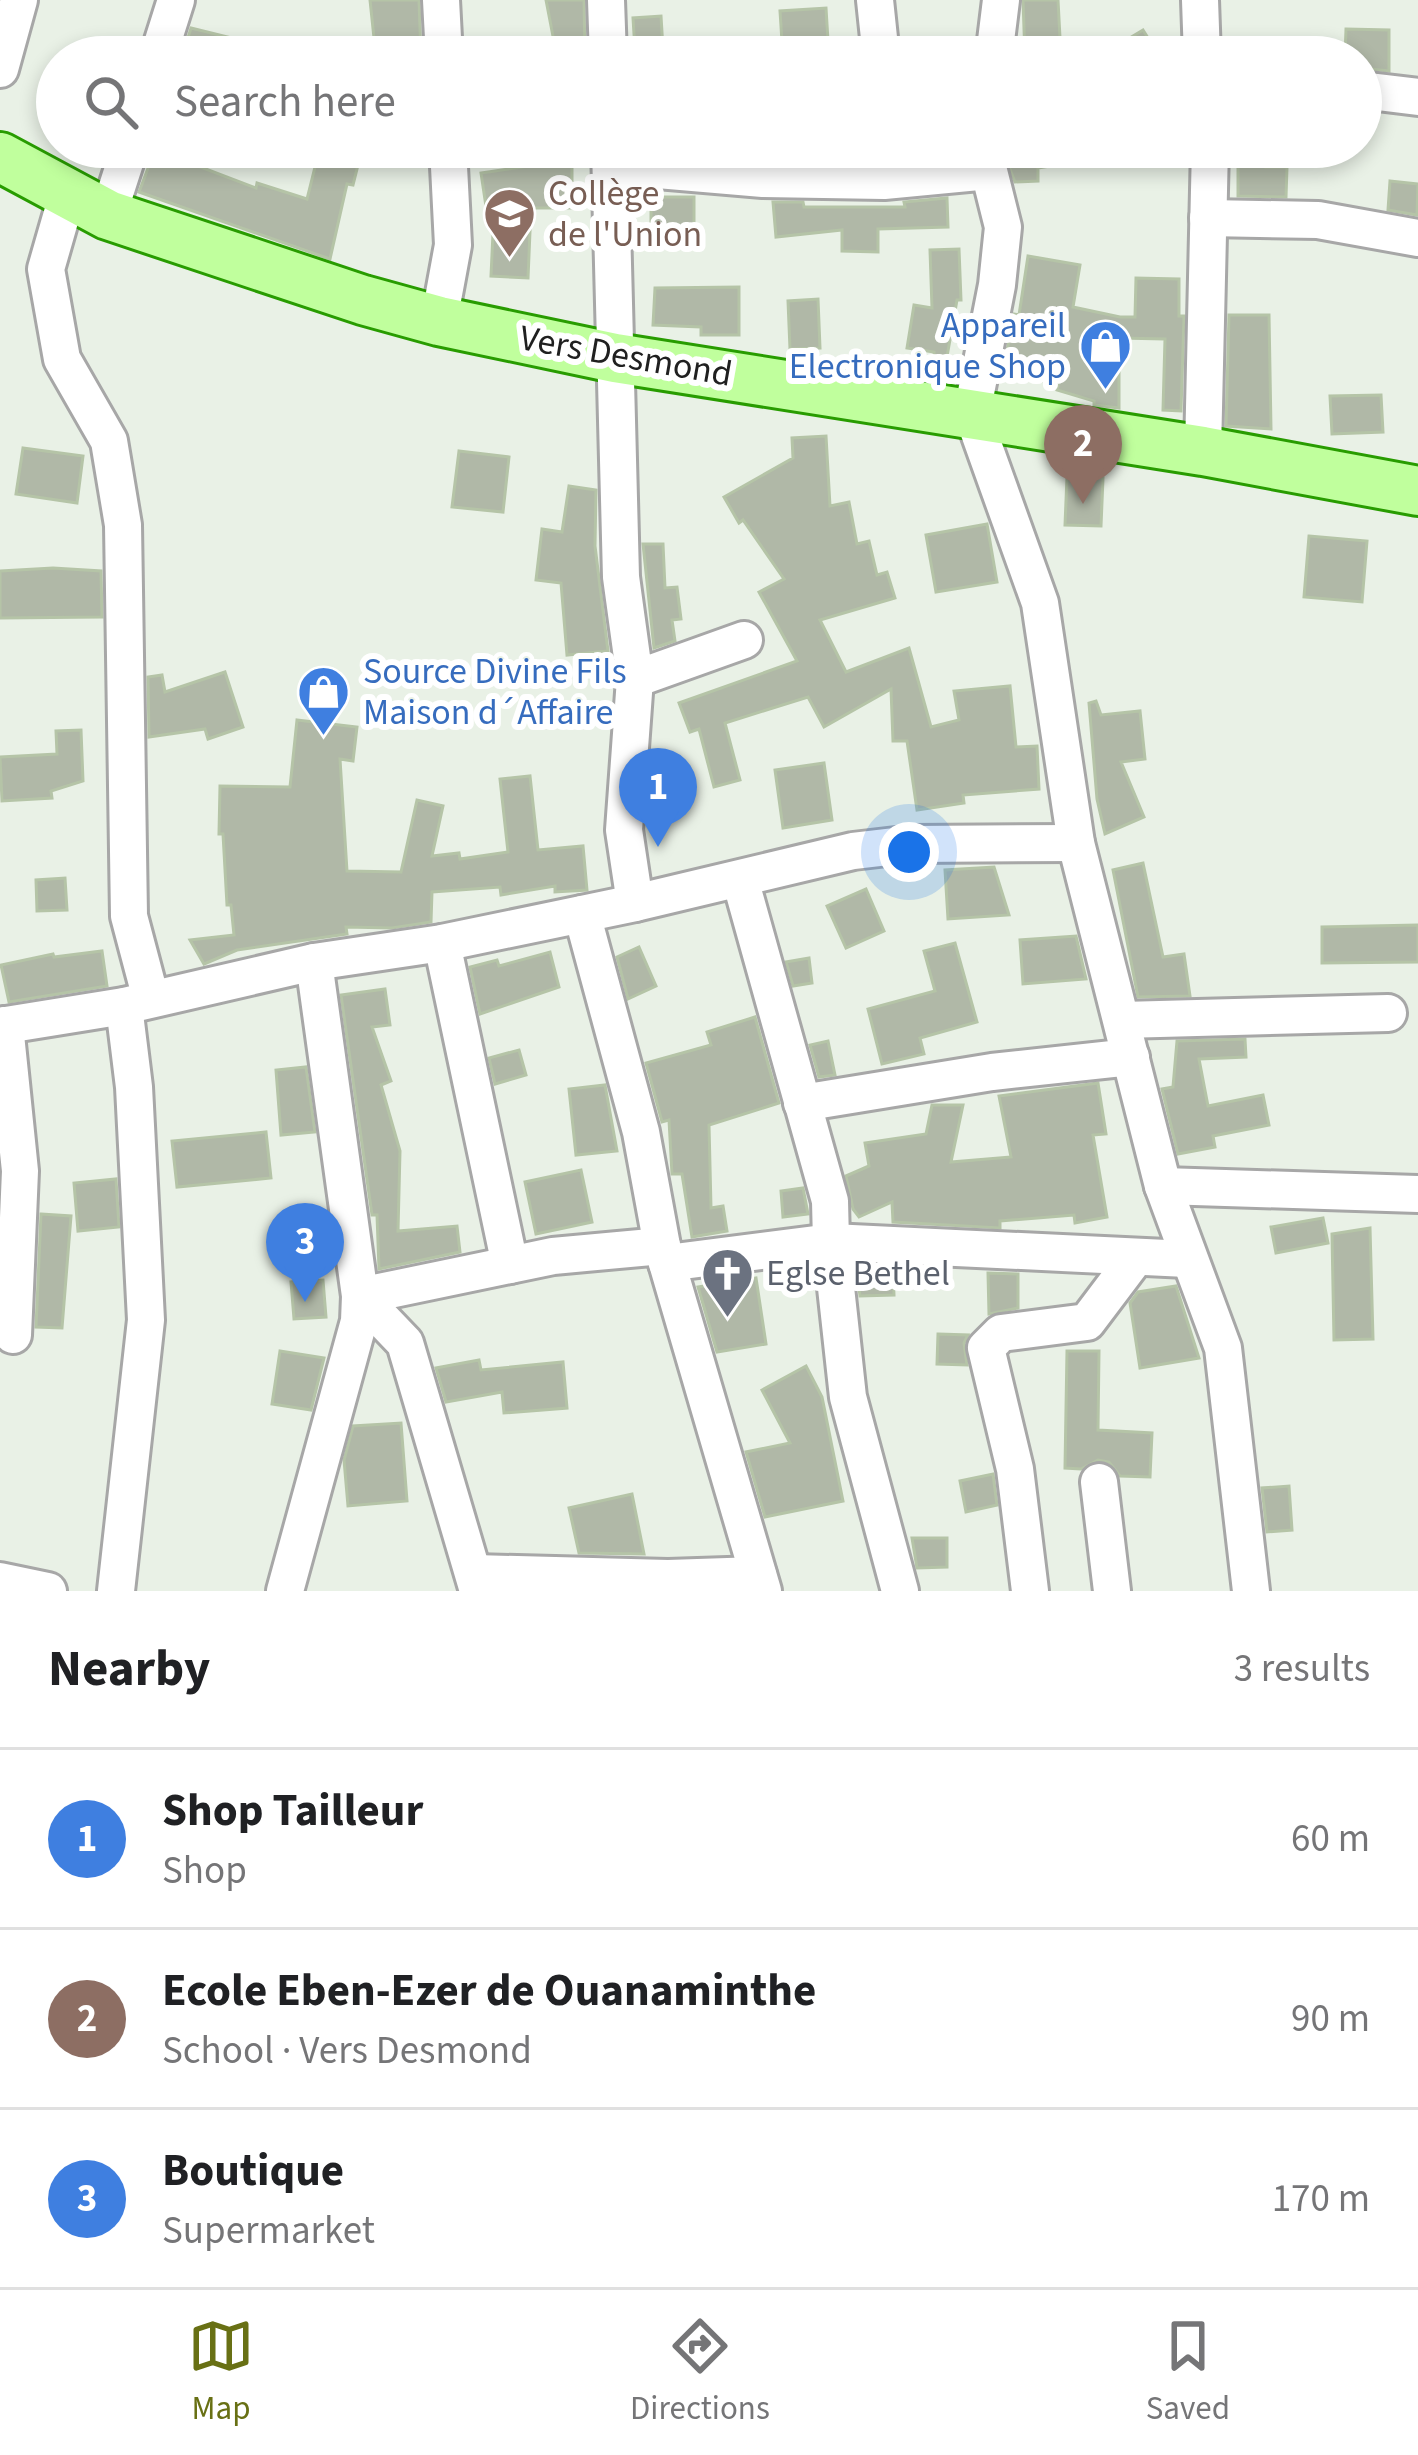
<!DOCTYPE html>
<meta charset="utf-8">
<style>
:root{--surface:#fff;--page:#f6f6f6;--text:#202124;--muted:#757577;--line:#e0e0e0;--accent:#687014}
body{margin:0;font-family:"Source Sans 3",sans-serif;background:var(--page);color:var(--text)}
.you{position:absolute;left:909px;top:852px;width:42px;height:42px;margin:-30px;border:9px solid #fff;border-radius:50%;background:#1a73e8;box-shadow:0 0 0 18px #1a73e833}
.badge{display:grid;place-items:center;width:78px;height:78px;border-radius:50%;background:var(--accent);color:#fff;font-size:39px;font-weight:700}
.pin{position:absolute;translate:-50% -99px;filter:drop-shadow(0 3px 6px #0008)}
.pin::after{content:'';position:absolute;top:63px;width:42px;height:36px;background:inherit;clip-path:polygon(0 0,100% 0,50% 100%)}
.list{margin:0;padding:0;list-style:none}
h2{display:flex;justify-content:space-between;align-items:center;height:156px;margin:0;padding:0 48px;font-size:51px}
h2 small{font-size:39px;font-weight:400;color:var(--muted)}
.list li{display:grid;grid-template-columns:78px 1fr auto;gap:36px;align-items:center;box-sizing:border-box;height:180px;padding:0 48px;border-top:3px solid var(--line)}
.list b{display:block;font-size:45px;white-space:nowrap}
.list p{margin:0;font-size:39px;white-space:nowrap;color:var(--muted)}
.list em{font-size:39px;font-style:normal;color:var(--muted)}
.icon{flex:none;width:66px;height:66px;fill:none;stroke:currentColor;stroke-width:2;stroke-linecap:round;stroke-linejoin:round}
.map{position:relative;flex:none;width:1418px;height:1591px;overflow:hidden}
.search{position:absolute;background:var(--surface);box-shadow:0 6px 18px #0003;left:36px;right:36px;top:36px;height:132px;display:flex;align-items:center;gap:30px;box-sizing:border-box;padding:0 42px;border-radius:66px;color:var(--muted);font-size:45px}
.sheet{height:696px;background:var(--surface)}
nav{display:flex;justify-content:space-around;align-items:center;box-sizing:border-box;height:168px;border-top:3px solid var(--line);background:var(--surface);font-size:33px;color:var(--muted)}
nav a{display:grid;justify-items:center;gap:6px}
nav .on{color:var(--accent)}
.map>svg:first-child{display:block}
.building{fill:#b0b8a7;stroke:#b5c4a7;stroke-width:3}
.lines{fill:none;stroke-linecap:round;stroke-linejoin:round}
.minor-casing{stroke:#a7a7a7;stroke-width:42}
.major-casing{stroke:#289c00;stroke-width:54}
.minor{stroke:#fff;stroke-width:36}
.major{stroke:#c0ff9d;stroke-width:48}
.labels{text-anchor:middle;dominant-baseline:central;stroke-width:12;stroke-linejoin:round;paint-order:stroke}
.education-label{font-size:36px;fill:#785e54;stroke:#fff;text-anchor:start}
.shop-label{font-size:36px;fill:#366cbe;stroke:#fff;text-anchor:end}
.street-label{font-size:36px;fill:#202020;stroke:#fff}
.worship-label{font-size:36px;fill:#5b616d;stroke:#fff;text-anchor:start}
</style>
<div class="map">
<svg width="1418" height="1591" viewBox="0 0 1418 1591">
<rect width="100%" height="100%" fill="#e9f1e6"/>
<g class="building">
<path d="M 370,0 L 419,0 L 421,57 L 376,57 Z"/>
<path d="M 546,0 L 584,0 L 585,57 L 557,57 Z"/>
<path d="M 1023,0 L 1058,0 L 1061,57 L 1025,57 Z"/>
<path d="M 826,8 L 829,57 L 783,57 L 780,11 Z"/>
<path d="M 661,16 L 663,49 L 635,50 L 633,18 Z"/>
<path d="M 191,28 L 272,48 L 271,57 L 182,57 Z"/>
<path d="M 1346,29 L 1389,30 L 1389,71 L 1361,68 L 1361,57 L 1345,57 Z"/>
<path d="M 1143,30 L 1155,49 L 1142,57 L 1098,57 Z"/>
<path d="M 156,147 L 168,147 L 192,157 L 190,163 L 256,188 L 257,183 L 307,199 L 320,147 L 361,153 L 353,185 L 347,184 L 330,259 L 139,192 Z"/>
<path d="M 902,147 L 940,147 L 940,153 L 903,157 Z"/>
<path d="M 1001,147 L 1085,147 L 1086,160 L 1038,168 L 1038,181 L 1015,182 Z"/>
<path d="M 1238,147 L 1268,147 L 1266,167 L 1287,167 L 1286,197 L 1238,196 Z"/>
<path d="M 536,156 L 572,156 L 572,208 L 531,208 L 528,278 L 491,276 L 494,212 L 487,213 L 481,173 L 536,165 Z"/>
<path d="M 1390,181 L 1418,184 L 1417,215 L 1388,210 Z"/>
<rect x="651" y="197" width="43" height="32"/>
<path d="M 947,198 L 948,227 L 878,229 L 878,252 L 842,251 L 842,230 L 776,237 L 773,202 L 803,202 L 804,207 L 905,207 L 904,202 Z"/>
<path d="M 959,249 L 961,300 L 957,300 L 945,368 L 934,367 L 934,352 L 907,348 L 914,305 L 932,308 L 930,250 Z"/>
<path d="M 1028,256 L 1080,265 L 1073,307 L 1120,317 L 1135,317 L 1136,278 L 1179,279 L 1179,316 L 1184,316 L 1181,411 L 1163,410 L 1165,339 L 1119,338 L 1119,408 L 1094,405 L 1094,401 L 1057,390 L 1058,385 L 1003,372 L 1014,314 L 1019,315 Z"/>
<path d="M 739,287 L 739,335 L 701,335 L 701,327 L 653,325 L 655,288 Z"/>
<path d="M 818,299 L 820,348 L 790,349 L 788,301 Z"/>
<path d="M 1229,315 L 1269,315 L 1271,429 L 1226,426 Z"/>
<path d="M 1381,395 L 1383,432 L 1332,434 L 1330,396 Z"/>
<path d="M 826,436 L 830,506 L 849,502 L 857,544 L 869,541 L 877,575 L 887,572 L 895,598 L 820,620 L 846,672 L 909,648 L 931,727 L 959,720 L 954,691 L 1010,686 L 1016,747 L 1037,746 L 1039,789 L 963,795 L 964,803 L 917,810 L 907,741 L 893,741 L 891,689 L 824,727 L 808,697 L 725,723 L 740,780 L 714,787 L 699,729 L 690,732 L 679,703 L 797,661 L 759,592 L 784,579 L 743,520 L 739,523 L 724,497 L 793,458 L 792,438 Z"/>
<path d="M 23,448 L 83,456 L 77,503 L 16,494 Z"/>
<path d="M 459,451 L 509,457 L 503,512 L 452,507 Z"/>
<path d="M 1067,477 L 1103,478 L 1101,526 L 1065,525 Z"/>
<path d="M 569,486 L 596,490 L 595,546 L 608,651 L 567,655 L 561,583 L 536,580 L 542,529 L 562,532 Z"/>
<path d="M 987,524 L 997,582 L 936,592 L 926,535 Z"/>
<path d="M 1309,536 L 1367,541 L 1362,602 L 1304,597 Z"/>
<path d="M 643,544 L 663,544 L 665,588 L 677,587 L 681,619 L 672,620 L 675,641 L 654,648 Z"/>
<path d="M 53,568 L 101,571 L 102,617 L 0,618 L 0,571 Z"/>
<path d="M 225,672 L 243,727 L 208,739 L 205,729 L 149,737 L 148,677 L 162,675 L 165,692 Z"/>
<path d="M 1096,701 L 1101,715 L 1140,711 L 1145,759 L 1121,762 L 1144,817 L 1105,834 L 1097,799 L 1089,703 Z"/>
<path d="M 297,720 L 357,727 L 353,761 L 340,759 L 347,871 L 401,872 L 417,800 L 443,806 L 432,856 L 459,853 L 460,859 L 508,852 L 500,779 L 530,776 L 538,850 L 583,846 L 587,890 L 555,892 L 555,886 L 501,895 L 500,887 L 432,892 L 431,922 L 392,928 L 346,927 L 347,934 L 237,950 L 204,964 L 190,940 L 234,935 L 231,905 L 227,905 L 223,834 L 219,834 L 220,786 L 290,787 Z"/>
<path d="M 81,730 L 83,781 L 51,791 L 52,798 L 2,801 L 0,757 L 57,754 L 56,731 Z"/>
<path d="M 824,763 L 832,820 L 783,828 L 775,770 Z"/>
<path d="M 1143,863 L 1163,957 L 1184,954 L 1190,996 L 1138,997 L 1113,870 Z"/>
<path d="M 994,867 L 1009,915 L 948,919 L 945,870 Z"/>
<path d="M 65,878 L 67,910 L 37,911 L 36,880 Z"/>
<path d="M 866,889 L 884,931 L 846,948 L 827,906 Z"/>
<path d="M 1418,925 L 1418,962 L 1322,963 L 1322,927 Z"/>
<path d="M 1076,936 L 1086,979 L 1023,984 L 1020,940 Z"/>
<path d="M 955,943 L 977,1022 L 920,1038 L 924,1054 L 882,1064 L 868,1009 L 935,991 L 924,951 Z"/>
<path d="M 639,947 L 656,986 L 628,999 L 617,957 Z"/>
<path d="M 102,951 L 107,986 L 9,1002 L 1,965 L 53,954 L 54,957 Z"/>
<path d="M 550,952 L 559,987 L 480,1014 L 470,967 L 497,960 L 499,966 Z"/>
<path d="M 809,958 L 812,983 L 793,986 L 786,962 Z"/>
<path d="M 385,989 L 390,1025 L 372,1027 L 391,1081 L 381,1085 L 400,1151 L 398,1231 L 457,1226 L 460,1252 L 379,1269 L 377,1215 L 372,1215 L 341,995 Z"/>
<path d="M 755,1017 L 779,1103 L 709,1125 L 711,1208 L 723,1206 L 727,1231 L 692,1237 L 682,1174 L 672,1174 L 669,1120 L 662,1122 L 646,1063 L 711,1045 L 707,1032 Z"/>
<path d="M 1245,1039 L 1246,1057 L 1199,1059 L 1208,1106 L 1263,1095 L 1269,1125 L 1213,1136 L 1215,1147 L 1178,1154 L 1162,1089 L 1173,1087 L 1177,1041 Z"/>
<path d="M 828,1041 L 835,1075 L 819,1077 L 810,1045 Z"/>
<path d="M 519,1050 L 526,1075 L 495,1084 L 489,1058 Z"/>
<path d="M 306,1067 L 315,1132 L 281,1135 L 276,1070 Z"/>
<path d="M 1098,1083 L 1106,1134 L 1093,1135 L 1107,1217 L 1075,1223 L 1074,1215 L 1000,1221 L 1000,1228 L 893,1222 L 892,1202 L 859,1217 L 853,1209 L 846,1176 L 869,1166 L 865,1143 L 926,1134 L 932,1105 L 963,1105 L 951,1162 L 1011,1157 L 999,1096 Z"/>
<path d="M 605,1085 L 617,1151 L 576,1155 L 569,1089 Z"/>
<path d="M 266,1132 L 271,1178 L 177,1187 L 172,1141 Z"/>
<path d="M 581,1170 L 592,1222 L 536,1234 L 525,1182 Z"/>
<path d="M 116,1179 L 119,1227 L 78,1231 L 74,1183 Z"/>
<path d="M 803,1188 L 808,1214 L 783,1217 L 781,1191 Z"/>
<path d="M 41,1214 L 71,1216 L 62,1328 L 36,1327 Z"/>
<path d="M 1323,1218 L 1328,1243 L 1276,1253 L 1271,1227 Z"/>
<path d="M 1370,1228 L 1373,1339 L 1334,1340 L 1332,1234 Z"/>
<path d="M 856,1266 L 893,1268 L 894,1295 L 860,1296 Z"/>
<path d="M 988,1273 L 1018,1274 L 1018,1308 L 989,1314 Z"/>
<path d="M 756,1278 L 766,1344 L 717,1352 L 698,1287 Z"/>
<path d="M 323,1280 L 326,1317 L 294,1319 L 291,1282 Z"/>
<path d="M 1176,1286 L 1199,1358 L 1140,1368 L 1130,1303 L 1138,1292 Z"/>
<path d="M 938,1334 L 968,1335 L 964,1343 L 967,1365 L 937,1364 Z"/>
<path d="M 280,1351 L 324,1358 L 311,1410 L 272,1404 Z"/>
<path d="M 1067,1351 L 1099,1351 L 1098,1430 L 1152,1433 L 1150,1477 L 1120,1476 L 1109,1462 L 1098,1460 L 1081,1469 L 1065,1468 Z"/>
<path d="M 479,1360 L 481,1370 L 563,1362 L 567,1408 L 504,1413 L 502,1392 L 446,1402 L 436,1368 Z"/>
<path d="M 806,1366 L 822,1397 L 843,1501 L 765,1517 L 746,1452 L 790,1443 L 762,1390 Z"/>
<path d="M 401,1423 L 407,1501 L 348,1506 L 344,1460 L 353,1426 Z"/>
<path d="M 993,1474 L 997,1505 L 966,1512 L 960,1481 Z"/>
<path d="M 1289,1486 L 1292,1530 L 1267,1532 L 1262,1488 Z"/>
<path d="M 632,1494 L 644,1554 L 579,1553 L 569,1508 Z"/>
<path d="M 912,1538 L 947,1538 L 947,1567 L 917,1568 Z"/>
</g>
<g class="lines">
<defs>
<g id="minor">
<path d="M 441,0 L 444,57"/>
<path d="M 606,0 L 608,57"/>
<path d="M 875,0 L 881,57"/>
<path d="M 1200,0 L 1202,57"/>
<path d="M 158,57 L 176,0"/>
<path d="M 994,57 L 1001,0"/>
<path d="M 0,69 L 19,0"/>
<path d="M 1361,90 L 1418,97"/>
<path d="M 610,147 L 621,577 L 635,679 L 744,640"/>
<path d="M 611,166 L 763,179 L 884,181 L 989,171 L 1003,227 L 997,285 L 972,413 L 1040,603 L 1076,843 L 1163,1186 L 1223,1348 L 1251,1591"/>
<path d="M 67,196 L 46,269 L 62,359 L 109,441 L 123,525 L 129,916 L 151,999"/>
<path d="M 108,215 L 130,147"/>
<path d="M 1208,218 L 1318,220 L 1418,238"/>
<path d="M 439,321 L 453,245 L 448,147"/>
<path d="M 1203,451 L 1210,147"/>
<path d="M 740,879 L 830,1201 L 831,1242 L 848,1397 L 900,1591"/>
<path d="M 635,903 L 624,830 L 635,679"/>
<path d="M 582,914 L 641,1132 L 662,1246 L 763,1591"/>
<path d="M 442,943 L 510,1265"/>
<path d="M 1122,1020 L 1388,1013"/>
<path d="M 5,1025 L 20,1171 L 13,1335"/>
<path d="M 0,1026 L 124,1006 L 314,962 L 442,943 L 635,903 L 853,851 L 913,844 L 1076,843"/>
<path d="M 802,1103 L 992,1072 L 1131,1057"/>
<path d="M 1163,1186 L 1418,1194"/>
<path d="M 667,1263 L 831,1242 L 1187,1259"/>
<path d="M 360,1296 L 405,1343 L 478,1591"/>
<path d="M 360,1296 L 553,1256 L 662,1246"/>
<path d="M 1099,1482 L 1112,1591"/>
<path d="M 474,1573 L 668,1578 L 758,1575"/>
<path d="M 0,1581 L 48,1591"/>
<path d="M 116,1591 L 146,1320 L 134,1087 L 124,1006"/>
<path d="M 285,1591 L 359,1321 L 360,1296 L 314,962"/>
<path d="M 1030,1591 L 1015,1469 L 986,1348 L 1001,1333 L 1087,1322 L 1136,1257"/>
</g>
<path id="major" d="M 0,157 L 108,215 L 363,300 L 439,321 L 615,358 L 1203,451 L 1418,491"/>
</defs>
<use href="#minor" class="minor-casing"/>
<use href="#major" class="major-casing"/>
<use href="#minor" class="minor"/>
<use href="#major" class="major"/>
</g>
<defs>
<symbol id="school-pin" viewBox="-11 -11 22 30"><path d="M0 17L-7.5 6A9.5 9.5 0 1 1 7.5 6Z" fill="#8d6e63" stroke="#fff"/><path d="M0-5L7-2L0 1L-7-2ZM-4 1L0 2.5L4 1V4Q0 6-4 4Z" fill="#fff"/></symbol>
<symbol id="shop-pin" viewBox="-11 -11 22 30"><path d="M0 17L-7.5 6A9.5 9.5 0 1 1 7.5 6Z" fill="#3f7fe0" stroke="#fff"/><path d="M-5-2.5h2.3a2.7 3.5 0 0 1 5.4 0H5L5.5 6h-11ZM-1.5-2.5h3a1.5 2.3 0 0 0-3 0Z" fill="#fff"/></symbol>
<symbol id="church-pin" viewBox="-11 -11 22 30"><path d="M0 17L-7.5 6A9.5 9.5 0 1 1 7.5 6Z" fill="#6b7280" stroke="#fff"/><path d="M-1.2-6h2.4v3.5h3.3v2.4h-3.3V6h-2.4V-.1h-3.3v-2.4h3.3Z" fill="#fff"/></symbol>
</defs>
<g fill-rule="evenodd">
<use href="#school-pin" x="480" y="184" width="59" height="81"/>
<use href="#shop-pin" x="1076" y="316" width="59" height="81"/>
<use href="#shop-pin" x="294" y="662" width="59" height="81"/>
<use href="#church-pin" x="698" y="1244" width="59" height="81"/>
</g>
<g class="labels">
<g class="education-label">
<text x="548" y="193">Collège<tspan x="548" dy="41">de l'Union</tspan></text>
</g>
<g class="shop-label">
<text x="1066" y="325">Appareil<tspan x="1066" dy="41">Electronique Shop</tspan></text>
<text x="363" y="671" text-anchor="start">Source Divine Fils<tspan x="363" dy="41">Maison d´Affaire</tspan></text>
</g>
<g class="street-label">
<text transform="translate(626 356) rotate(10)">Vers Desmond</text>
</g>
<g class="worship-label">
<text x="766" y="1273">Eglse Bethel</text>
</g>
</g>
</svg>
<div class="you"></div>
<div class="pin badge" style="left:658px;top:847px;background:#3f7fe0">1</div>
<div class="pin badge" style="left:1083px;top:504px;background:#8d6e63">2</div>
<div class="pin badge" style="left:305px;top:1302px;background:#3f7fe0">3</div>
<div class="search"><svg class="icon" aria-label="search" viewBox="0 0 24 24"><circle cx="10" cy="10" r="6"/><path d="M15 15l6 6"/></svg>Search here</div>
</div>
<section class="sheet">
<h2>Nearby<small>3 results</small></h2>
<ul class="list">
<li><span class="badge" style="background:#3f7fe0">1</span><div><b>Shop Tailleur</b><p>Shop</p></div><em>60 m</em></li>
<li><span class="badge" style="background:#8d6e63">2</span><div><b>Ecole Eben-Ezer de Ouanaminthe</b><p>School · Vers Desmond</p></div><em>90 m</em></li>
<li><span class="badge" style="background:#3f7fe0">3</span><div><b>Boutique</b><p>Supermarket</p></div><em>170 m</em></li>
</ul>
</section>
<nav>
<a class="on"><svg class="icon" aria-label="map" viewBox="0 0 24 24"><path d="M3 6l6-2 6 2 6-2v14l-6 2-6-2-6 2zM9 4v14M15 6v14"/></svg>Map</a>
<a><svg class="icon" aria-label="directions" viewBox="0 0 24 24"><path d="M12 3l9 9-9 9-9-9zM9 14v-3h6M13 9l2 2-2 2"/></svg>Directions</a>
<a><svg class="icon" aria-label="saved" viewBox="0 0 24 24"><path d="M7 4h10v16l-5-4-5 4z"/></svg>Saved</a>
</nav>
